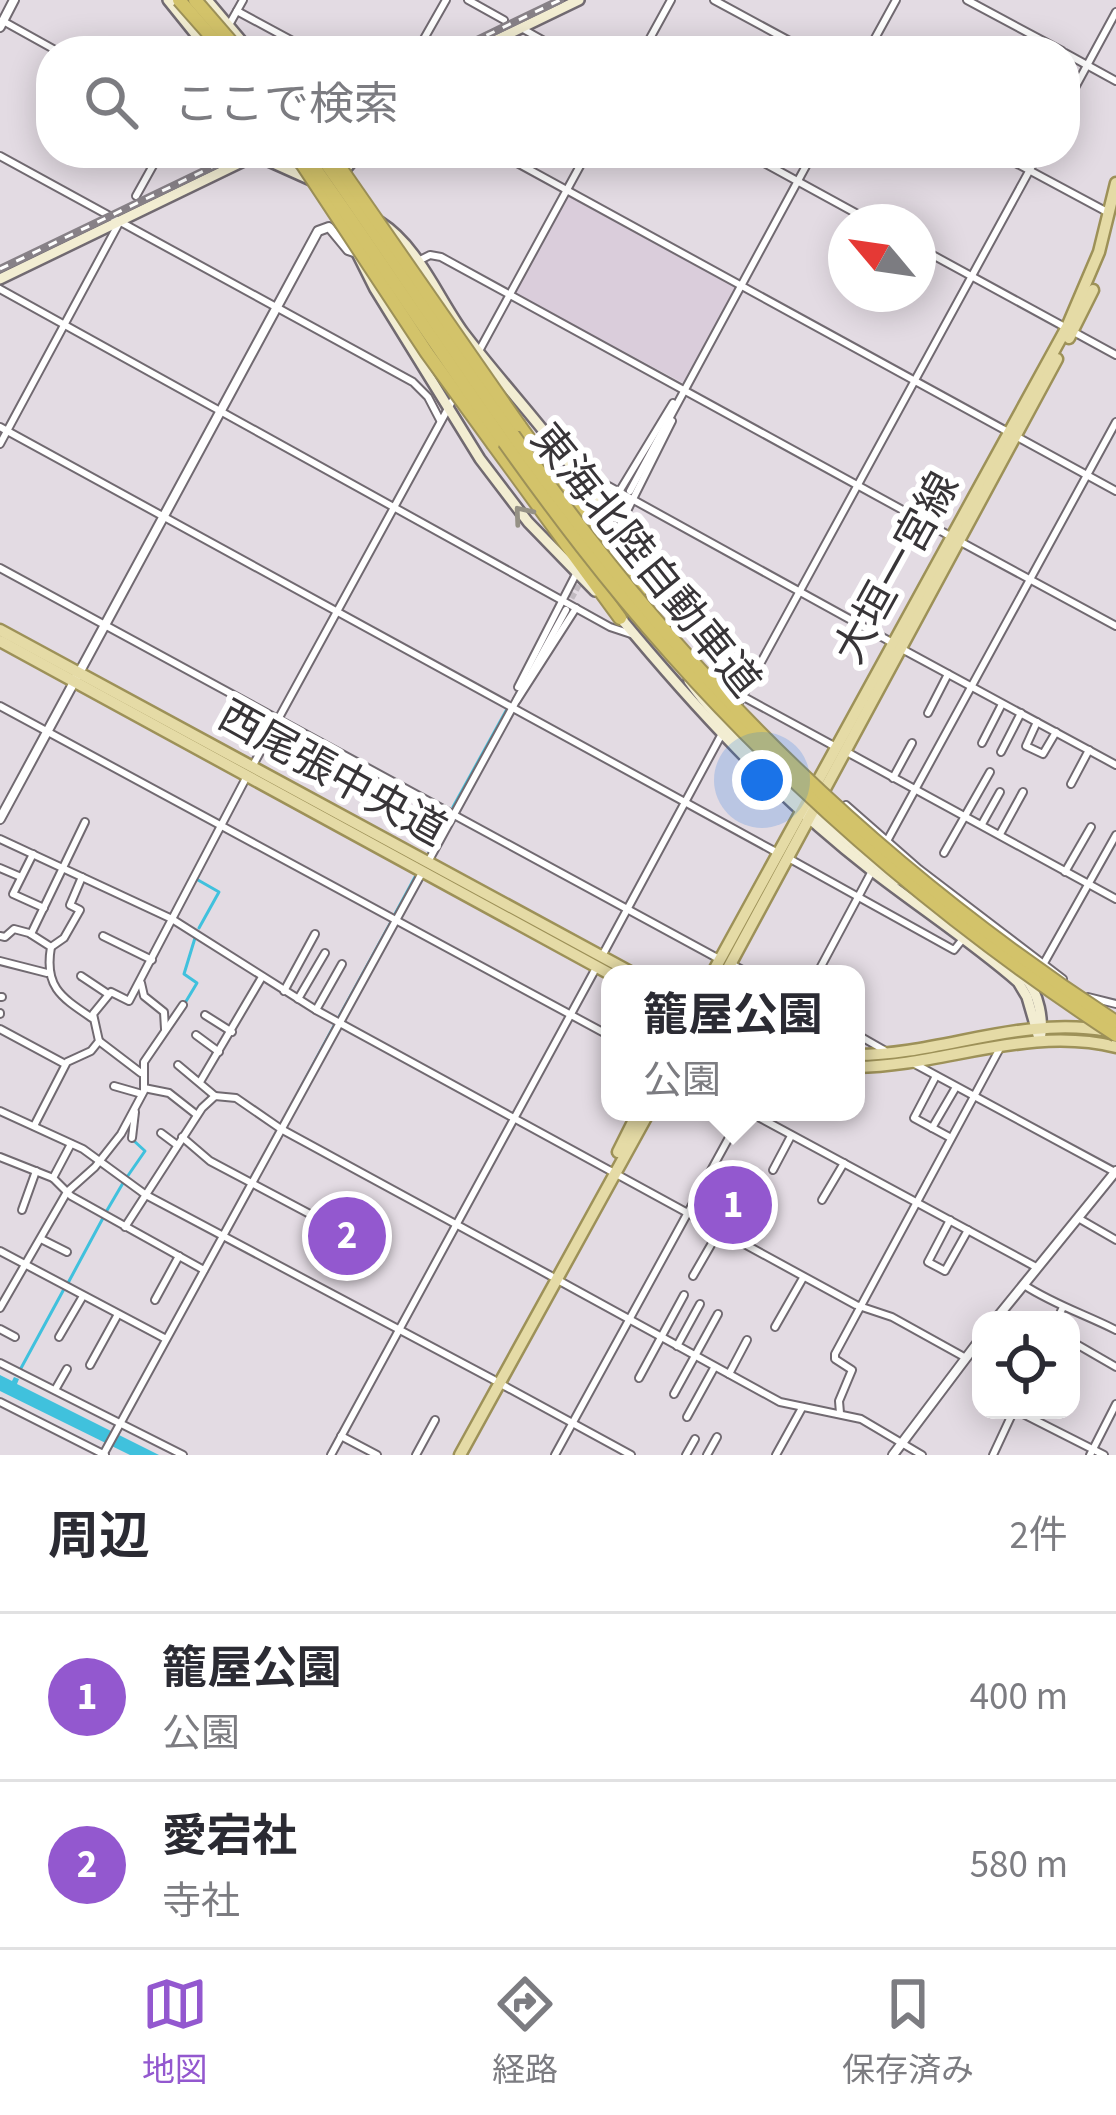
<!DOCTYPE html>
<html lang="ja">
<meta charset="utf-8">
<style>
:root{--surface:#fff;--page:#f2f2f3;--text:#2b2b33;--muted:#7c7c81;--line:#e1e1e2;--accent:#9358cf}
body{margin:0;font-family:"Source Sans 3","Noto Sans JP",sans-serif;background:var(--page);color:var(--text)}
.controls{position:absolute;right:36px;bottom:36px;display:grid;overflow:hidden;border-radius:24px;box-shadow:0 6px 30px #0003}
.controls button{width:108px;height:108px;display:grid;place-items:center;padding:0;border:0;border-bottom:3px solid var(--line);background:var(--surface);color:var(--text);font:60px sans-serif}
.compass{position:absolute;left:828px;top:204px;width:108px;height:108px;border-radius:50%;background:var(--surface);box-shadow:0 6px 30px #0003;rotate:299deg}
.you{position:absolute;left:762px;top:780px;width:42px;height:42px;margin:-30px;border:9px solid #fff;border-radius:50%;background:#1a73e8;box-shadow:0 0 0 18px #1a73e833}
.badge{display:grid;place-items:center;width:78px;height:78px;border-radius:50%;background:var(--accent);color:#fff;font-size:39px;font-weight:700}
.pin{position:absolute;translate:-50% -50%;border:6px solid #fff;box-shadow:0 3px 12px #0006}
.popup{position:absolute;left:601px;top:965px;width:264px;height:156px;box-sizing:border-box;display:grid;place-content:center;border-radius:24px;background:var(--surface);filter:drop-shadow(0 3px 9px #0005);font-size:39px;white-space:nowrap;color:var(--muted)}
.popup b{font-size:45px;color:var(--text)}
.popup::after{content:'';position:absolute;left:50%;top:100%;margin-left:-24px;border:24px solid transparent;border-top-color:var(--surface)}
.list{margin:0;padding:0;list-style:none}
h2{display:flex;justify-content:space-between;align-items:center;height:156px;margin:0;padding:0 48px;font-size:51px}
h2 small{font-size:39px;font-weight:400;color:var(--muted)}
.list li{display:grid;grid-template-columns:78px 1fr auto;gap:36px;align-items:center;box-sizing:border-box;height:168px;padding:0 48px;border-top:3px solid var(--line)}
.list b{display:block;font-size:45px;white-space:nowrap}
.list p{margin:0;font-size:39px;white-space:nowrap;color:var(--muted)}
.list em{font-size:39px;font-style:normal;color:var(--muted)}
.icon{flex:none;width:66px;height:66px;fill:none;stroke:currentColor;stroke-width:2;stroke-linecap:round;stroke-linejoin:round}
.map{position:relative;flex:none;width:1116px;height:1455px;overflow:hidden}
.search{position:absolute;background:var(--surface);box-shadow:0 6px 30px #0003;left:36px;right:36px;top:36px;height:132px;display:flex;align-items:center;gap:30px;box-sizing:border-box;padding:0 42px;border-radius:48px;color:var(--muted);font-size:45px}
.sheet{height:492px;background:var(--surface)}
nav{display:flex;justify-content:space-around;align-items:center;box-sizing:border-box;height:168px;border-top:3px solid var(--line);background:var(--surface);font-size:33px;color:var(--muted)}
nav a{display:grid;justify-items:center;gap:6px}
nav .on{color:var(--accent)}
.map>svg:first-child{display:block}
.built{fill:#dacddb}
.green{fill:#b3c98b}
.water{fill:#40c1dd}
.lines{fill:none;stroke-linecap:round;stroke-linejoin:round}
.stream{stroke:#40c1dd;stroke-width:3}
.minor-tunnel{stroke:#c1bac1;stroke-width:6;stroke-dasharray:6 3;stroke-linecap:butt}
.minor-casing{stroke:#716a71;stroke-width:10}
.tertiary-casing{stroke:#716a71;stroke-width:12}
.secondary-casing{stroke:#716a71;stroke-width:14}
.primary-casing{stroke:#9d9158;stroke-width:15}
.motorway-casing{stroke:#9d9158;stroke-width:16}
.minor{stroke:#fff;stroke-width:6}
.tertiary{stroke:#fff;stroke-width:8}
.secondary{stroke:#f2edd2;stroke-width:9}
.primary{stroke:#e5dba6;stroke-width:10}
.motorway{stroke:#d3c36a;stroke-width:12}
.rail-casing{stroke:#878187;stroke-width:8}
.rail{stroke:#fff;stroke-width:3;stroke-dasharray:9;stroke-linecap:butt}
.motorway-bridge-casing{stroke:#9d9158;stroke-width:16;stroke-linecap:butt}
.motorway-bridge{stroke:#d3c36a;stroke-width:12}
.oneway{stroke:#959185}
.labels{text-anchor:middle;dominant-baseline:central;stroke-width:12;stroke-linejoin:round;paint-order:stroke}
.street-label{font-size:42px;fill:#383538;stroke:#fff}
</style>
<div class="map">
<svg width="1116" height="1455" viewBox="0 0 1116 1455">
<rect width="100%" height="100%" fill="#e3dbe3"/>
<path class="built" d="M 568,194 L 737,286 L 683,383 L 515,293 Z"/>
<path class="green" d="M 717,1167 L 774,1199 L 750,1243 L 692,1211 Z"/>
<path class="water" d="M 0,1375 L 12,1381 L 14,1377 L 19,1379 L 17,1384 L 159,1455 L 130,1455 L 0,1391 Z"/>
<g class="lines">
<g class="stream">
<path d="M 453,807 L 507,709"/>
<path d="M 429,852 L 448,817"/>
<path d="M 198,880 L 219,892 L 199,928"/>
<path d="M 395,914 L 415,877"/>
<path d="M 185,1003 L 197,983 L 184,974 L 195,938"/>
<path d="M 339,1017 L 391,922"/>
<path d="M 299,1091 L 335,1024"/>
<path d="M 127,1177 L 145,1151 L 133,1140"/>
<path d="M 106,1212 L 123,1183"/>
<path d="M 68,1283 L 103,1218"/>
<path d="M 20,1370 L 64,1289"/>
</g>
<g class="minor-tunnel">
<path d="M 610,527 L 630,491"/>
<path d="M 567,606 L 584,576"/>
</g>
<defs>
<g id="minor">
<path d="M 468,0 L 504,20"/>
<path d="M 714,0 L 808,51"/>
<path d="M 967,0 L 1062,51"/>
<path d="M 237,11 L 311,51"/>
<path d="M 3,21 L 57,51"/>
<path d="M 229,25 L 243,0"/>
<path d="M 523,29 L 562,51"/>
<path d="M 417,51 L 446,0"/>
<path d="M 643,51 L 671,0"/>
<path d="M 868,51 L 896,0"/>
<path d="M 1065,53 L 1116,81"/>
<path d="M 1065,106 L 1116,12"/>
<path d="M 499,153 L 1116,491"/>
<path d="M 746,153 L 872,222"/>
<path d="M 997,153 L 1109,213"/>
<path d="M 0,156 L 413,382 L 428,397 L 440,420"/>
<path d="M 136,196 L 160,153"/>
<path d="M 918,247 L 1116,355"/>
<path d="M 418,261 L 430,255 L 441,257 L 950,536"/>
<path d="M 0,289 L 610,627 L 634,635"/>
<path d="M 479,351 L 587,153"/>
<path d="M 0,427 L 776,852"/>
<path d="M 0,444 L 118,225"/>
<path d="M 583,478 L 592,477 L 891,642"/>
<path d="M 630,491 L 813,153"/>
<path d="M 619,492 L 673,403"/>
<path d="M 617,531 L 672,421"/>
<path d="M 959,541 L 1116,626"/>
<path d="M 0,568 L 719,959"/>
<path d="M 902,649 L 1116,765"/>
<path d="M 518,687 L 577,572"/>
<path d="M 742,696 L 834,746"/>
<path d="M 517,700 L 576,608"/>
<path d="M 0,706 L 610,1036"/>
<path d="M 736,708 L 1039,153"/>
<path d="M 928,713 L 948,674"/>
<path d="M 1037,722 L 1026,746 L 1043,754 L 1056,732"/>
<path d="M 982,743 L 1002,704"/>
<path d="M 845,751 L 1116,899"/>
<path d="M 1001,752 L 1021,713"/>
<path d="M 252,767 L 456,394"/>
<path d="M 893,778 L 912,743"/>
<path d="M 1071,784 L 1089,750"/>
<path d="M 846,805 L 919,869 L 1063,979"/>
<path d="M 982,824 L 1000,792"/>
<path d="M 1000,834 L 1023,792"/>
<path d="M 0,839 L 172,919 L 316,1010 L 856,1305 L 892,1317 L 966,1358"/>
<path d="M 887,841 L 1116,422"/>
<path d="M 944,853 L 990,772"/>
<path d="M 33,854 L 13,894 L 44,908"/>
<path d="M 790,859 L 954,950 L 962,940"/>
<path d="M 429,860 L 566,610"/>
<path d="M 0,868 L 21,877"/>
<path d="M 1065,872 L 1091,827"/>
<path d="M 31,934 L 85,822"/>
<path d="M 0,936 L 5,937 L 14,929 L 29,933 L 51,947 C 44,987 61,997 92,1018"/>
<path d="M 103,936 L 152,960"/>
<path d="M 51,947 L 64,938 L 80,910 L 70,905 L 82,877"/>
<path d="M 602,956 L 724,730"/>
<path d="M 0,961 L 47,973"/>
<path d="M 1044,963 L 1116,835"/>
<path d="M 731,964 L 750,974"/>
<path d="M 817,974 L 872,871"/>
<path d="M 81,976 L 108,994"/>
<path d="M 141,983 L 144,996 L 164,1012 L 165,1029"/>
<path d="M 284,991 L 315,934"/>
<path d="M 0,997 L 2,997"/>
<path d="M 1088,997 L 1116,1004"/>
<path d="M 298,999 L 325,953"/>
<path d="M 316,1010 L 342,964"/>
<path d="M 0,1014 L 0,1013"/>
<path d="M 205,1015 L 232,1032"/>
<path d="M 0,1029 L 65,1064"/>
<path d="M 856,1034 L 884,1050"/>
<path d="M 196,1035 L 219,1052"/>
<path d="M 99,1041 L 141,1073"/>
<path d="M 913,1063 L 1115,1172"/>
<path d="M 178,1065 L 215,1096"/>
<path d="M 936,1076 L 914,1118 L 951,1138"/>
<path d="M 200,1082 L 262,977"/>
<path d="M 114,1086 L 142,1094"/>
<path d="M 144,1088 L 169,1093 L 197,1115"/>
<path d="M 0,1111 L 83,1149 L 146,1195 L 494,1380"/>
<path d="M 749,1112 L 1036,1267"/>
<path d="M 34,1126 L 67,1062 L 91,1051 L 99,1041 L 93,1014 L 111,992 L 129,1001 L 246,778"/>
<path d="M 932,1128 L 956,1087"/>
<path d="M 161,1133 L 177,1145"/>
<path d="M 182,1137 L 210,1161 L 338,1229"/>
<path d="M 132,1138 L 135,1112"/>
<path d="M 0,1157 L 53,1178 L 71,1196 L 204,1270"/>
<path d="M 773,1170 L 791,1136"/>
<path d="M 53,1178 L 71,1144"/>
<path d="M 822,1200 L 844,1163"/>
<path d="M 22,1210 L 36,1171"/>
<path d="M 1078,1218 L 1116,1240"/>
<path d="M 950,1220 L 928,1262 L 945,1271 L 968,1230"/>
<path d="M 125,1227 L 202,1108 L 215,1096 L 236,1098 L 281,1129 L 551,1276"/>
<path d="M 41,1239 L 67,1252"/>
<path d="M 0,1251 L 166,1339"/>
<path d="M 693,1276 L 719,1231"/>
<path d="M 556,1279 L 780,1402 L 861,1419 L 922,1455"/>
<path d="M 1024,1285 C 1053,1304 1084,1314 1116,1330"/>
<path d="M 155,1300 L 179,1256"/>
<path d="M 0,1308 L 67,1192 L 95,1167 L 121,1134 L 144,1091 L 144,1062 L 183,1005"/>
<path d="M 1057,1320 L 1063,1307"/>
<path d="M 775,1327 L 803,1278"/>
<path d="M 0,1329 L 15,1337"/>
<path d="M 59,1337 L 83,1296"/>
<path d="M 1071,1341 L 1116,1367"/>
<path d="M 677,1346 L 700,1304"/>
<path d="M 0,1363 L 183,1455"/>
<path d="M 90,1365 L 117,1316"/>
<path d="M 729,1374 L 747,1340"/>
<path d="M 639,1378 L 684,1295"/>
<path d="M 499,1383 L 631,1455"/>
<path d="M 55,1390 L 67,1369"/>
<path d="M 674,1394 L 718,1314"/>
<path d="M 0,1402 L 105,1455"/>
<path d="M 1015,1410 L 1104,1455"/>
<path d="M 840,1413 L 839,1401 L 852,1370 L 835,1359 L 835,1354 L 999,1050"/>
<path d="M 687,1417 L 714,1368"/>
<path d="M 341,1436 L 377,1455"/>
<path d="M 103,1455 L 423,871"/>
<path d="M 331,1455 L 596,968"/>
<path d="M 416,1455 L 435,1420"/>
<path d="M 555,1455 L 743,1112"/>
<path d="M 686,1455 L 695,1439"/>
<path d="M 707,1455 L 717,1437"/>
<path d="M 776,1455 L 802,1408"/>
<path d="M 993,1455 L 1014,1410"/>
<path d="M 1090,1455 L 1116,1404"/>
</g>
<g id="tertiary">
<path d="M 0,27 L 14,0"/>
<path d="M 0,819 L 318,231 L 329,227 L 348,250 L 357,253"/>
<path d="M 995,1320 L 1116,1171"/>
<path d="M 893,1455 L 981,1338"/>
</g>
<g id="secondary">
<path d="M 168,0 L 209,51"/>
<path d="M 207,0 L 250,51"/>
<path d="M 473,51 L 579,0"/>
<path d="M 380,222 C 418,246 437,296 463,332 C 525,414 601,483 636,582"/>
<path d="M 357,253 L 375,289 L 480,459 L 528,522 L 595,591"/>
<path d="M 0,279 L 248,159 L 264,159 L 322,185 L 340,176 L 359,153"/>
<path d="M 619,616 C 695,708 777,797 871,870 C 920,908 972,942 1018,982 L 1027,997 L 1038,1035"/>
<path d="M 689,681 C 736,747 832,831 898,880"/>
<path d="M 1025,978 C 1039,993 1044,1020 1040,1040"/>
</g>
<g id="primary">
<path d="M 1069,338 L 1093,290"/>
<path d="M 0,630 L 634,974"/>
<path d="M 0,641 L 610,974"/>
<path d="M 712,974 L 1067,327 L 1099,252 L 1116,183"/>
<path d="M 725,974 L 1057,359"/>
<path d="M 856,1055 C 941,1055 1022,1015 1108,1031"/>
<path d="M 856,1067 C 943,1066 1029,1025 1116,1047"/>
<path d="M 618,1152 L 638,1112"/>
<path d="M 460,1455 L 649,1112"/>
</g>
<g id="motorway">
<path d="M 519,425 L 639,592"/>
<path d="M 493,444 L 620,618"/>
</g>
</defs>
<use href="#minor" class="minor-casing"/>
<use href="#tertiary" class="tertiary-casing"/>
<use href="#secondary" class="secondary-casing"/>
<use href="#primary" class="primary-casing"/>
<use href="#motorway" class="motorway-casing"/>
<use href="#minor" class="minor"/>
<use href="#tertiary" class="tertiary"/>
<use href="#secondary" class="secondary"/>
<use href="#primary" class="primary"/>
<use href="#motorway" class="motorway"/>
<defs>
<g id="rail">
<path d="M 454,51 L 560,0"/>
<path d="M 0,269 L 241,153"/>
</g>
</defs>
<use href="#rail" class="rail-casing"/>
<use href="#rail" class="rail"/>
<defs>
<g id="motorway-bridge">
<path d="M 179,0 L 224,51"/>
<path d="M 195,0 L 239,51"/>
<path d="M 295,153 L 427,353 L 493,444"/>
<path d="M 304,153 C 398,284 483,420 582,547 C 731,739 913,902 1116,1035"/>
<path d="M 319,153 C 409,281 494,415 590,539 C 737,729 915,891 1116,1022"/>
<path d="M 330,153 L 519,425"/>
</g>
</defs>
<use href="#motorway-bridge" class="motorway-bridge-casing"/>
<use href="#motorway-bridge" class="motorway-bridge"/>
</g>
<defs><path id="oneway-chevron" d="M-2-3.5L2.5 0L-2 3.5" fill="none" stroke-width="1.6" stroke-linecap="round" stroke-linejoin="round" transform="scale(3)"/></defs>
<use class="oneway" href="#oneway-chevron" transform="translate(522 514) rotate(-130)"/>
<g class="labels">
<g class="street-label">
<text transform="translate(645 561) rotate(51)">東海北陸自動車道</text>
<text transform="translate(897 568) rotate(-61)">大垣一宮線</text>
<text transform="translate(332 774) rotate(29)">西尾張中央道</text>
</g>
</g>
</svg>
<div class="controls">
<button><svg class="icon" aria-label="locate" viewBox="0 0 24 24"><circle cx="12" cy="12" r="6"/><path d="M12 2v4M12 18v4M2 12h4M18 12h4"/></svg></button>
</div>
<svg class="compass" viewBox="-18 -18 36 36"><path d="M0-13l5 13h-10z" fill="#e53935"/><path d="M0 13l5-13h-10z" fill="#7c7c81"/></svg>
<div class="you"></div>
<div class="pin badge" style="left:733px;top:1205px">1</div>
<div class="popup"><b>籠屋公園</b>公園</div>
<div class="pin badge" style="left:347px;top:1236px">2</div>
<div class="search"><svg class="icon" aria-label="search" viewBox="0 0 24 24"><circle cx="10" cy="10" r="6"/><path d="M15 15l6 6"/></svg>ここで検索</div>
</div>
<section class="sheet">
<h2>周辺<small>2件</small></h2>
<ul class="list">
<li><span class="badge">1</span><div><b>籠屋公園</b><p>公園</p></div><em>400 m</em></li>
<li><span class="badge">2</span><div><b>愛宕社</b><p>寺社</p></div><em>580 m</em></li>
</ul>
</section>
<nav>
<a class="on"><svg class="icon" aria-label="map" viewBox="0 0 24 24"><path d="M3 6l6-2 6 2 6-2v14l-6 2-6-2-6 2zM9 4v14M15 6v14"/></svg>地図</a>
<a><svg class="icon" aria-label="directions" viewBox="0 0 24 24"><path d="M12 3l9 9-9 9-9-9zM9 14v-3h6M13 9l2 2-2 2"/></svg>経路</a>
<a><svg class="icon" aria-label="saved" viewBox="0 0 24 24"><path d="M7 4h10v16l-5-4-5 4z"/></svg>保存済み</a>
</nav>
